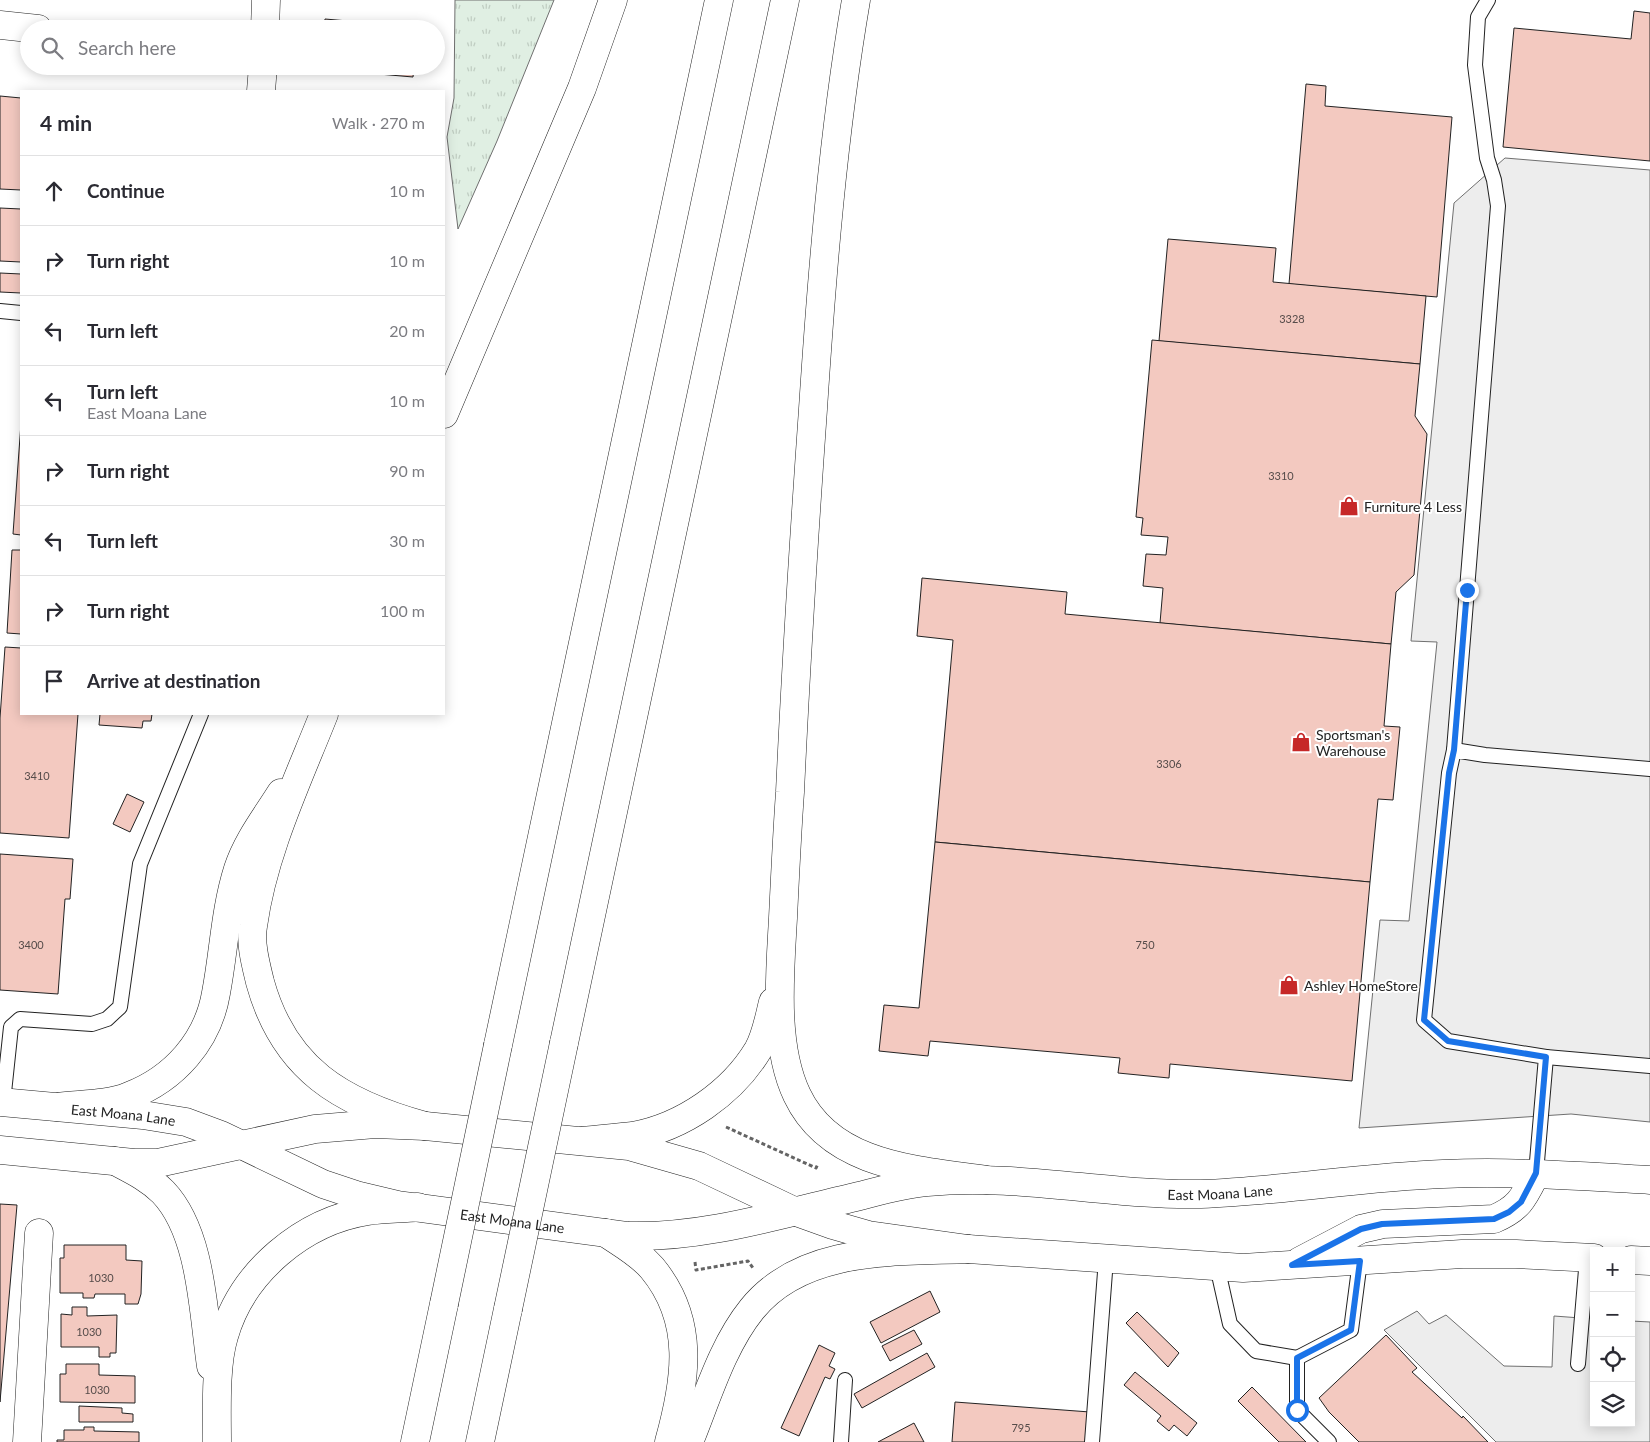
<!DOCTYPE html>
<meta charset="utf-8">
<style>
:root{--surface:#fff;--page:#f2f2f3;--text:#2b2b33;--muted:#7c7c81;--line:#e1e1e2}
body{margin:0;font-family:Lato,sans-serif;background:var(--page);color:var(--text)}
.controls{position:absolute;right:15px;bottom:15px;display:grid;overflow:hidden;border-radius:0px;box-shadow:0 2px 12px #0003}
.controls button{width:45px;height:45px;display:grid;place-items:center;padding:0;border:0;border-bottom:1px solid var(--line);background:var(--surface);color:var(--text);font:25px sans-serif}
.stop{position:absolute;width:15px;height:15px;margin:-11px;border:4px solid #1a73e8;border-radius:50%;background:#fff}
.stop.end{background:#1a73e8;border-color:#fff;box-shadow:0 1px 5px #0008}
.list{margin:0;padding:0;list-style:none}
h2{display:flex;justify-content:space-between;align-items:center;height:65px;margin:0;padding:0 20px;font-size:21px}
h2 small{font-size:16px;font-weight:400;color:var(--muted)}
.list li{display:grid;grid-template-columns:32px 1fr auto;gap:15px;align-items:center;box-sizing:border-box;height:70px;padding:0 20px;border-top:1px solid var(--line)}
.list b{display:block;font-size:19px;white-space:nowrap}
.list p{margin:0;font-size:16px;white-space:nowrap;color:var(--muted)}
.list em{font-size:16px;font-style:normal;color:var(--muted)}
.icon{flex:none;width:28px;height:28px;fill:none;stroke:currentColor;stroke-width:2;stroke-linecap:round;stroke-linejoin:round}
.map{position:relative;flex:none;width:1650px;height:1442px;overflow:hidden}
.search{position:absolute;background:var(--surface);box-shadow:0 2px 12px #0003;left:20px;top:20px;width:425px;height:55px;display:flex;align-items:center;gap:12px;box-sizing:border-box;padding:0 18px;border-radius:28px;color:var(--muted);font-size:19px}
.panel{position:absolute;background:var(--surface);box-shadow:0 2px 12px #0003;left:20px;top:90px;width:425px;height:625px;border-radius:0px}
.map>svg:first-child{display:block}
.grass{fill:url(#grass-tufts);stroke:#6f6f6f}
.parking{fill:#ededed;stroke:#6f6f6f}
.building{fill:#f3c9c0;stroke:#222}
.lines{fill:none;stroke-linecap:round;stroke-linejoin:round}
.lane-casing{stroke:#222;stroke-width:16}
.street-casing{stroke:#222;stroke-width:29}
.secondary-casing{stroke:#222;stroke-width:29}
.highway-casing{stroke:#222;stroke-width:29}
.path{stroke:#646464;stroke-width:3;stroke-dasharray:4 2.5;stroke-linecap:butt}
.lane{stroke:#fff;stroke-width:14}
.street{stroke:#fff;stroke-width:28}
.secondary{stroke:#fff;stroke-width:28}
.highway{stroke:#fff;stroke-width:28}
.highway-bridge-casing{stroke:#222;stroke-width:29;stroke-linecap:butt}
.highway-bridge{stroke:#fff;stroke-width:28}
.route{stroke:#1a73e8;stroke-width:6}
.labels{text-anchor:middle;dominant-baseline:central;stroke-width:4;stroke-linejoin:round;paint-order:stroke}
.number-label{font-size:11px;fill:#564c4a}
.poi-label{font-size:14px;fill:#222;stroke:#fff;text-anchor:start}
.street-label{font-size:14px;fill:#222;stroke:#fff}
</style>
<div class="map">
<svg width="1650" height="1442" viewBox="0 0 1650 1442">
<defs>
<pattern id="grass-tufts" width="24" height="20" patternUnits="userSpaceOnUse" patternTransform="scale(1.25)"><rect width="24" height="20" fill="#e0efe3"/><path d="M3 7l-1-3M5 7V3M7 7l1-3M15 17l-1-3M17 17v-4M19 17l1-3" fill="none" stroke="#c0cdc2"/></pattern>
</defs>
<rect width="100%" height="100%" fill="#fff"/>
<path class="grass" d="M 455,0 L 554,0 L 497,141 L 458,229 L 447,137 L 454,98 Z"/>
<g class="parking">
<path d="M 1505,158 L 1650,170 L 1650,1122 L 1571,1114 L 1359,1128 L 1380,920 L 1409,921 L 1437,642 L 1411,641 L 1454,203 Z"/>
<path d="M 1417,1311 L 1429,1324 L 1446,1315 L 1504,1366 L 1552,1367 L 1554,1316 L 1594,1319 L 1594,1423 L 1631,1423 L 1631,1321 L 1650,1322 L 1650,1442 L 1496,1442 L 1384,1330 Z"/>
</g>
<g class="building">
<path d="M 1634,11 L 1650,13 L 1650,161 L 1503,147 L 1514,28 L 1631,39 Z"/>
<path d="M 325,19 L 417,27 L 417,29 L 324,29 Z"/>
<path d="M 321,66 L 414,66 L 413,77 L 321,69 Z"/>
<path d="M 1306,84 L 1326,86 L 1325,106 L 1452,117 L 1437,297 L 1289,284 Z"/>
<path d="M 0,96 L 21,98 L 21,190 L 0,189 Z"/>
<path d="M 0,208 L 21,209 L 21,262 L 0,261 Z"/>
<path d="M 1168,239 L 1276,248 L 1273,282 L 1426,296 L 1420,364 L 1159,341 Z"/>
<path d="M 0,273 L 21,274 L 21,293 L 0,292 Z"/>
<path d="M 1152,340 L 1420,364 L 1415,416 L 1427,434 L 1414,575 L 1396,592 L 1391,644 L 1160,623 L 1163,588 L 1143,586 L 1146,554 L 1166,555 L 1168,537 L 1141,535 L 1143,518 L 1136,517 Z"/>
<path d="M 21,423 L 21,535 L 13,534 Z"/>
<path d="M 12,550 L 21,550 L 21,634 L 7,633 Z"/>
<path d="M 922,578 L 1067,592 L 1065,614 L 1391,644 L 1384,726 L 1400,727 L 1393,800 L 1378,799 L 1370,882 L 935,842 L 953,640 L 917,636 Z"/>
<path d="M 5,647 L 21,648 L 21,714 L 78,714 L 69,838 L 0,833 L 0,718 Z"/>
<path d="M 100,714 L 152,714 L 151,721 L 143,721 L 142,728 L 99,725 Z"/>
<path d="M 127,794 L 144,802 L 130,832 L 113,824 Z"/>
<path d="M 935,842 L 1370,882 L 1352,1081 L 1170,1064 L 1169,1078 L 1118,1073 L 1120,1058 L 930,1041 L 928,1056 L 879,1051 L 884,1005 L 919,1008 Z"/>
<path d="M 0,854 L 73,859 L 70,899 L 65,899 L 58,994 L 0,990 Z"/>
<path d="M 0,1204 L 17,1205 L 0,1402 Z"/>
<path d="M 64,1245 L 126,1245 L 126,1260 L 142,1261 L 141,1294 L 138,1304 L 125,1304 L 125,1294 L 95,1294 L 94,1298 L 83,1298 L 83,1293 L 60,1293 L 60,1258 L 64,1258 Z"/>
<path d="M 930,1291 L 940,1312 L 881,1343 L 870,1322 Z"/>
<path d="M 72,1307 L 87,1307 L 87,1316 L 117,1315 L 116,1353 L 110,1353 L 110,1357 L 99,1357 L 99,1347 L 61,1347 L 61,1314 L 72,1315 Z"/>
<path d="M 1137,1312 L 1179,1353 L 1168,1367 L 1126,1323 Z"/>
<path d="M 914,1330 L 922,1344 L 890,1361 L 882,1346 Z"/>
<path d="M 1386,1335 L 1417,1368 L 1412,1372 L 1462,1418 L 1463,1416 L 1488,1442 L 1359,1442 L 1329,1412 L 1319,1398 Z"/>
<path d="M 819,1345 L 835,1353 L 829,1366 L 835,1369 L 830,1379 L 825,1377 L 799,1436 L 781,1428 Z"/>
<path d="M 927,1353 L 935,1367 L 862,1408 L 854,1394 Z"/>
<path d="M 66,1364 L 99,1364 L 99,1375 L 135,1376 L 135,1403 L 60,1402 L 60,1374 L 66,1374 Z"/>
<path d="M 1135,1372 L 1197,1423 L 1187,1436 L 1174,1425 L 1169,1431 L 1157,1421 L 1161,1416 L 1124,1385 Z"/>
<path d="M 1252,1387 L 1306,1442 L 1279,1442 L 1238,1401 Z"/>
<path d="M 955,1402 L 1090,1412 L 1087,1442 L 952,1442 Z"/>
<path d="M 79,1406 L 122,1408 L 122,1413 L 133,1414 L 133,1422 L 79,1422 Z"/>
<path d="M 914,1423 L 924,1442 L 878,1442 Z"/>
<path d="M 84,1427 L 94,1427 L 94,1431 L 139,1432 L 139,1442 L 57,1442 L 57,1440 L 64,1440 L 64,1430 L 84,1430 Z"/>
</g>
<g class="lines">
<defs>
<g id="lane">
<path d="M 0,311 L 21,313"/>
<path d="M 1454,750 L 1498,206 L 1494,180 L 1487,158 L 1475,65 L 1478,17 L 1488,0"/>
<path d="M 1546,1057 L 1650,1066"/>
<path d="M 3,1102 L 11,1027 L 20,1019 L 92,1024 L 107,1019 L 120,1007 L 140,864 L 201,714"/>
<path d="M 1536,1173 L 1546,1057 L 1448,1041 L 1424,1020 L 1449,773 L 1454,750 L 1485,755 L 1650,769"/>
<path d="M 1217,1266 L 1230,1324 L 1256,1351 L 1297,1358"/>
<path d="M 1578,1364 L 1587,1258"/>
<path d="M 841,1442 L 845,1380"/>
<path d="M 1092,1442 L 1106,1259"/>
<path d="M 1329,1442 L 1297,1410 L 1297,1358 L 1351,1330 L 1360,1261"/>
</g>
<g id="street">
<path d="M 0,25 L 38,29"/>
<path d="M 265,29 L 266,0"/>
<path d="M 261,91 L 263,66"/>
<path d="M 27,1442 L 39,1233"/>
</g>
<g id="secondary">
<path id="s1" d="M 0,1102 L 143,1115 L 186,1122 L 221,1135 L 323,1184 L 356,1195 L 398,1205 L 628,1236 C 704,1238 777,1215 851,1198 C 876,1192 902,1184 927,1182 C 1018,1173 1110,1196 1201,1194 C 1282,1191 1362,1177 1443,1174 C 1512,1171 1581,1176 1650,1180"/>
<path d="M 0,1150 L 134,1163 L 158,1163 L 315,1129 L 375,1124 L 425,1126 L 629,1146 L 699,1166 L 794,1211 L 833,1225 L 868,1235 L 968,1249 L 1243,1268 L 1462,1254 L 1516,1254 L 1594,1258"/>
<path d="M 1631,1260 L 1650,1261"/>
<path d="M 1300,1261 L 1361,1229 L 1383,1224 L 1494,1219 C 1520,1208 1524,1197 1536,1173"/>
</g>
<g id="highway">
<path d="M 856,0 C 833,135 822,272 813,409 C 804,536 796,664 790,792 C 787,834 785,876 783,918 C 780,973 773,1045 797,1095 C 831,1167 918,1170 987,1180"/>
<path d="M 444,414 L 582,88 L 613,0"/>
<path d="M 324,714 C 297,782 263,853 253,926 C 250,944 256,965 260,982 C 284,1069 341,1103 425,1126"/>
<path d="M 564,1043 L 785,0"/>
<path d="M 498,1045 L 719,0"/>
<path d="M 58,1107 C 80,1104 108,1105 129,1096 C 174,1079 208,1041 216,993 C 224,951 225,910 238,869 C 247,841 266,817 281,793"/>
<path d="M 583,1141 C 600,1139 616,1138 633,1136 C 683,1127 732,1093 758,1050 C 766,1036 769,1018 773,1002"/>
<path d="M 115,1161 C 132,1170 149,1178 163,1192 C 202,1233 203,1312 211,1366"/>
<path d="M 606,1233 C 622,1244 639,1253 652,1268 C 696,1321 686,1381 669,1442"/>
<path d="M 217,1442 C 217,1411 215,1365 224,1336 C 242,1272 303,1221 368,1211 C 385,1208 402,1209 418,1207"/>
<path d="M 415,1442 L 444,1304"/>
<path d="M 480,1442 L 508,1309"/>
<path d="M 689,1442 C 707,1398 722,1346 752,1309 C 803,1246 895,1252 968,1249"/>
</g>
</defs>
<use href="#lane" class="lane-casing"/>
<use href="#street" class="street-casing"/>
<use href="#secondary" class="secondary-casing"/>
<use href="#highway" class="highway-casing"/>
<g class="path">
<path d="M 726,1127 L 816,1168 L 818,1164"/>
<path d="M 695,1262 L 696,1270 L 748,1261 L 753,1268"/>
</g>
<use href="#lane" class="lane"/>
<use href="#street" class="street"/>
<use href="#secondary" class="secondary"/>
<use href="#highway" class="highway"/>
<defs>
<g id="highway-bridge">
<path d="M 444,1304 L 498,1045"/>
<path d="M 508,1309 L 564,1043"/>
</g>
</defs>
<use href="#highway-bridge" class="highway-bridge-casing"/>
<use href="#highway-bridge" class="highway-bridge"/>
</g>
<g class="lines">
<path class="route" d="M 1297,1410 L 1297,1358 L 1351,1330 L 1360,1261 L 1292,1265 L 1361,1229 L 1382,1224 L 1494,1219 L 1509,1212 L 1521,1202 L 1536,1173 L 1546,1057 L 1448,1041 L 1424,1020 L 1449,773 L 1454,750 L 1467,590"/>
</g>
<defs>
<symbol id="shop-bare" viewBox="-9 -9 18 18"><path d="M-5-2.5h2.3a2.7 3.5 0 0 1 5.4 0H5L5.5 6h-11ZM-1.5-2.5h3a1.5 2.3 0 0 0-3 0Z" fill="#c62828" stroke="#fff" stroke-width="2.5" paint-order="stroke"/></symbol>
</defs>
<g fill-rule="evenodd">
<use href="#shop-bare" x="1335" y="492" width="28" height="28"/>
<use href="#shop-bare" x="1287" y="728" width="28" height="28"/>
<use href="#shop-bare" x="1275" y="971" width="28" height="28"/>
</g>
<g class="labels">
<g class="number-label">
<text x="1292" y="318">3328</text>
<text x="1281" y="475">3310</text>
<text x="1169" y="763">3306</text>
<text x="37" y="775">3410</text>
<text x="31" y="944">3400</text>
<text x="1145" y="944">750</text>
<text x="101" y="1277">1030</text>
<text x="89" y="1331">1030</text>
<text x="97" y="1389">1030</text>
<text x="1021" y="1427">795</text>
</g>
<g class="poi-label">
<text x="1364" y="506">Furniture 4 Less</text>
<text x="1316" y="734">Sportsman's<tspan x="1316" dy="16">Warehouse</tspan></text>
<text x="1304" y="985">Ashley HomeStore</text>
</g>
<g class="street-label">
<text stroke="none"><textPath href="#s1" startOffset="124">East Moana Lane</textPath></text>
<text stroke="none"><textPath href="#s1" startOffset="1246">East Moana Lane</textPath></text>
<text stroke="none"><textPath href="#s1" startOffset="531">East Moana Lane</textPath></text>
</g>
</g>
</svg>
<div class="controls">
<button>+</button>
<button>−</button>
<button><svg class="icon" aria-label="locate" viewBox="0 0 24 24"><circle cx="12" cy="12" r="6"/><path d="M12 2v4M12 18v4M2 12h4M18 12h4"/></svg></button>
<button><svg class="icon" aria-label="layers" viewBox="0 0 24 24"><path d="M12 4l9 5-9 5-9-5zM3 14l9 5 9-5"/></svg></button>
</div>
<div class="stop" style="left:1297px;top:1410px"></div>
<div class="stop end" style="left:1467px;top:590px"></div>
<div class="search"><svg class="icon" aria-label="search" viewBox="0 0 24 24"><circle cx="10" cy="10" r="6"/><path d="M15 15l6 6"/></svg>Search here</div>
<section class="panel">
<h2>4 min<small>Walk · 270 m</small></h2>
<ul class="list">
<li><svg class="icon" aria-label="ahead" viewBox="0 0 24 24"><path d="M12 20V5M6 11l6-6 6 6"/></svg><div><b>Continue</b></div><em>10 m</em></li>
<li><svg class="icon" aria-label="right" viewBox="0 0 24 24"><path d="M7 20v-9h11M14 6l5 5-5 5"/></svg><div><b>Turn right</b></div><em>10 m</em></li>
<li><svg class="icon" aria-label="left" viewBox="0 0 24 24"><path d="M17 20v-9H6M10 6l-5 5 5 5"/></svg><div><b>Turn left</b></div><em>20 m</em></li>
<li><svg class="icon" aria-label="left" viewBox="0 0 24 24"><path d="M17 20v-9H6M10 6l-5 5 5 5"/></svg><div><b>Turn left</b><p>East Moana Lane</p></div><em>10 m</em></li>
<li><svg class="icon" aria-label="right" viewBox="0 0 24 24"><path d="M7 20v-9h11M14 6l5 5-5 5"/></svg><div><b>Turn right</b></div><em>90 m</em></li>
<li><svg class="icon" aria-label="left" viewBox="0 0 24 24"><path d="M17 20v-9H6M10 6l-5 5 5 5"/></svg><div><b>Turn left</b></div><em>30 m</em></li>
<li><svg class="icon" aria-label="right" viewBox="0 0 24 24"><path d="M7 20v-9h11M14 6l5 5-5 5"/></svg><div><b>Turn right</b></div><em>100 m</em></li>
<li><svg class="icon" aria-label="arrive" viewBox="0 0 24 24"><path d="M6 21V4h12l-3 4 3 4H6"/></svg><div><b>Arrive at destination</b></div></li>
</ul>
</section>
</div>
